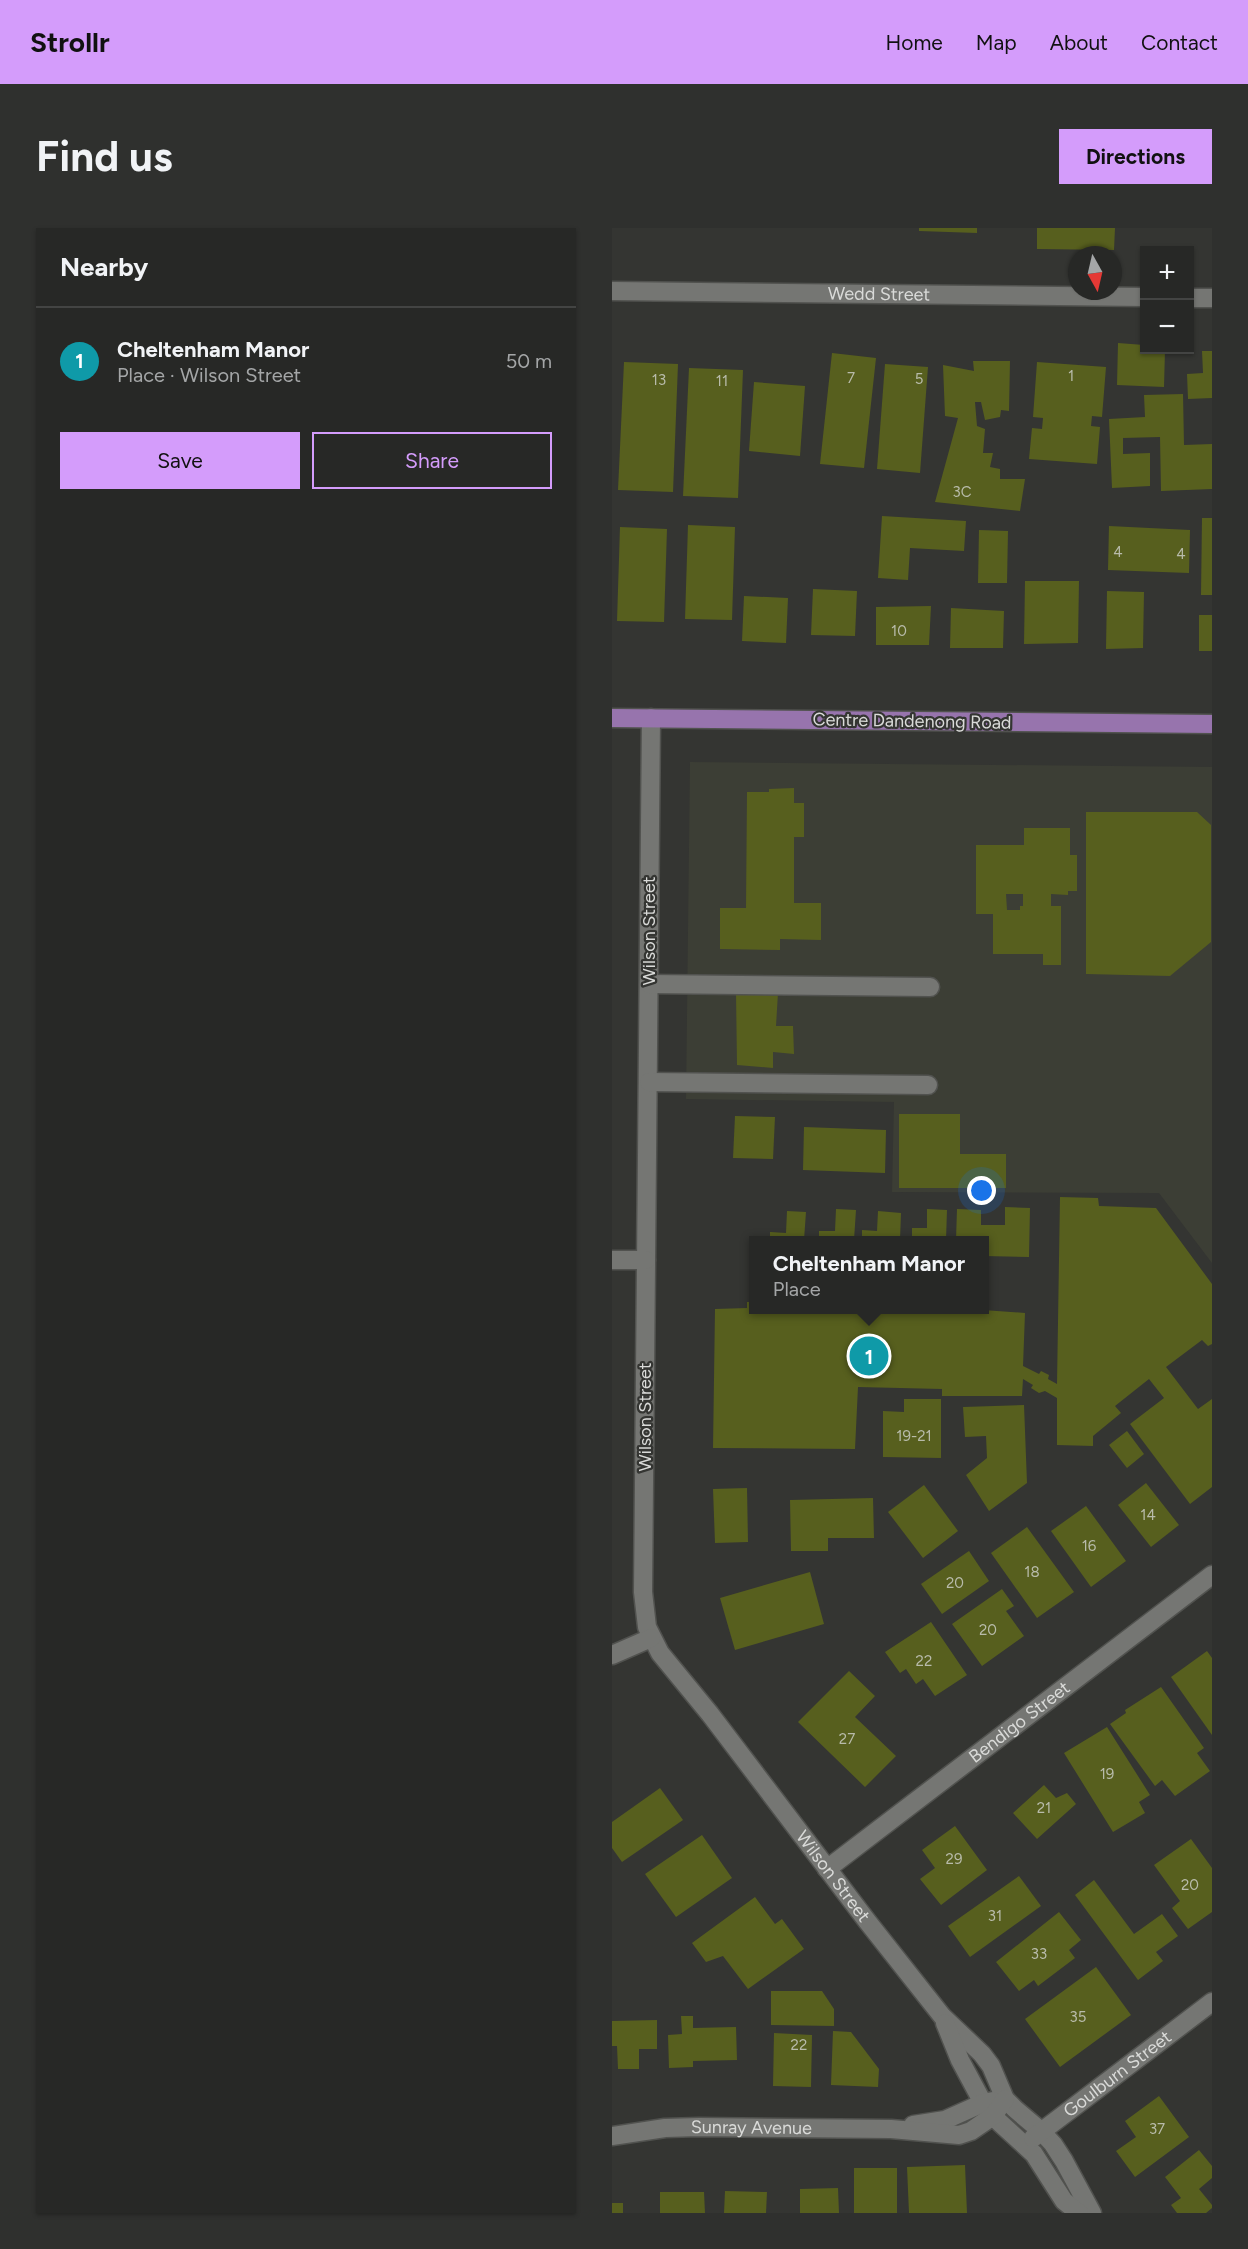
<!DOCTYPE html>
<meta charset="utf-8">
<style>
:root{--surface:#272826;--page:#2f302e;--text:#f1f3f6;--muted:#a4a6a7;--line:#434443;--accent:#d49cfb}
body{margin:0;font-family:Figtree,sans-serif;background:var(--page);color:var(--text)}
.controls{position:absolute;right:18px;top:18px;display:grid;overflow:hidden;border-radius:0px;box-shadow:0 2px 4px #0004}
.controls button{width:54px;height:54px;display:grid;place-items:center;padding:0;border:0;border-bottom:2px solid var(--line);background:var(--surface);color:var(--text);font:30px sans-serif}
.compass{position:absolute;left:456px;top:18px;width:54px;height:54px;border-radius:50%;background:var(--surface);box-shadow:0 2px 4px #0004;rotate:172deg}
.you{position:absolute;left:370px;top:963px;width:21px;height:21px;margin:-15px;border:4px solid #fff;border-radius:50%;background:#1a73e8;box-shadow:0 0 0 9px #1a73e833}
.badge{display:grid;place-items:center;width:39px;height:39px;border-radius:50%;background:var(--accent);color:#fff;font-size:20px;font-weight:700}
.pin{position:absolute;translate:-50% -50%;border:3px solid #fff;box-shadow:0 2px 6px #0006}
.popup{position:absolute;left:137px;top:1008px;width:240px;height:78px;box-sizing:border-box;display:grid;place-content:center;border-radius:0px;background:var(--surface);filter:drop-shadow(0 2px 4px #0005);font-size:20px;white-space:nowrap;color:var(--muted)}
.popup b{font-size:22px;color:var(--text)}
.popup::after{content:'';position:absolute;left:50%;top:100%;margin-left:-12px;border:12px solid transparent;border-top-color:var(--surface)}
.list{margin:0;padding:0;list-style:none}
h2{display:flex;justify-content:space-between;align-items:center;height:78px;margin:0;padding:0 24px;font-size:26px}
h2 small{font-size:20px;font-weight:400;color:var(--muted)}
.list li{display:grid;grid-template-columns:39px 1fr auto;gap:18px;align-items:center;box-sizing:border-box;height:108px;padding:0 24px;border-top:2px solid var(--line)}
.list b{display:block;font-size:22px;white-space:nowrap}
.list p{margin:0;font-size:20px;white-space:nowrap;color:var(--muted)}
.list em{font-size:20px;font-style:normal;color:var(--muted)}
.actions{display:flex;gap:12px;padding:18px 24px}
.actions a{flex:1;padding:14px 0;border:2px solid var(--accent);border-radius:0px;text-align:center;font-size:21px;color:var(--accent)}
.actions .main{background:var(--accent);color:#111}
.map{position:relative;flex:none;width:600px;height:1985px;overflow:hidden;border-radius:0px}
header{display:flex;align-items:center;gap:36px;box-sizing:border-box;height:84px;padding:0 30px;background:var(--accent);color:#111}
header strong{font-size:28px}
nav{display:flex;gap:33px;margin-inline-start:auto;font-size:21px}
.intro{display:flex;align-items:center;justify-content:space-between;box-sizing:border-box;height:144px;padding:0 36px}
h1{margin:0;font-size:42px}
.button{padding:15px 27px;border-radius:0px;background:var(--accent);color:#111;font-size:21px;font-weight:700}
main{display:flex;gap:36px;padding:0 36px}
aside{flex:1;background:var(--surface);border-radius:0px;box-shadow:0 2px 4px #0004}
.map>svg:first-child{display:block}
.built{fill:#3c3e35}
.building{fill:#575f1e;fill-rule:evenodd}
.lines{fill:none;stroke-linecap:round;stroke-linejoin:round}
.minor-casing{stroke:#51524f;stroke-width:21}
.major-casing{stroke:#51524f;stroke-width:21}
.minor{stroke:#757673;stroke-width:18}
.major{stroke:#9774ad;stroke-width:18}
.labels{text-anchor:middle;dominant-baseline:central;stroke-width:4.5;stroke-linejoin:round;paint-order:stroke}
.number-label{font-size:15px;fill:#b8bbaa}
.street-label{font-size:18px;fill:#d9dad8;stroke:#343532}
</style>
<header>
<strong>Strollr</strong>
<nav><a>Home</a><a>Map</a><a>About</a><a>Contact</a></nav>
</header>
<div class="intro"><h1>Find us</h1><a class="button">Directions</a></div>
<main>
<aside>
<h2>Nearby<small></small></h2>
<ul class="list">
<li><span class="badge" style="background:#0f9aa8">1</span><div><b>Cheltenham Manor</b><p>Place · Wilson Street</p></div><em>50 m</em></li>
</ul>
<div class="actions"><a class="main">Save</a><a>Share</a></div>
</aside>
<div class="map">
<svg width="600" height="1985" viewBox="0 0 600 1985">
<rect width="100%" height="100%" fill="#343532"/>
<path class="built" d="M 78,534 L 600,539 L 600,1035 L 547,965 L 280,964 L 282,874 L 74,871 Z"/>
<g class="building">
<path d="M 307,0 L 365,0 L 365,5 L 307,3 Z"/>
<path d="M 425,0 L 503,0 L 502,22 L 425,21 Z"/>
<path d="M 506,115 L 532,117 L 532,122 L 553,122 L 552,159 L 505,157 Z"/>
<path d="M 590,123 L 600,123 L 600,170 L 576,171 L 575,146 L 591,145 Z"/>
<path d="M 220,125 L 264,130 L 252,240 L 208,236 Z"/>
<path d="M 361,133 L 398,133 L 397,183 L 389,182 L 388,189 L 373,192 L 369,174 L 363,174 L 365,198 L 373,201 L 371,225 L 381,225 L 378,239 L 388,241 L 388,251 L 413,251 L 408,283 L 323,274 L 346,190 L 333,188 L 331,137 L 362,143 Z"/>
<path d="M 12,134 L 66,136 L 61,264 L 6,262 Z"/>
<path d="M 425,134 L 494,139 L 490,189 L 480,188 L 479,198 L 488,199 L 485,236 L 417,231 L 420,200 L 430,201 L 431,190 L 421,189 Z"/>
<path d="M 273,136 L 316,139 L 308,245 L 265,241 Z"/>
<path d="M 77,140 L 131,142 L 126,270 L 71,268 Z"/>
<path d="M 142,154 L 193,158 L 188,228 L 137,223 Z"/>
<path d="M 571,166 L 572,217 L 600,216 L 600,261 L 549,263 L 548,209 L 511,210 L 511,226 L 538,225 L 538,258 L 500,260 L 497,191 L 533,189 L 532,167 Z"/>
<path d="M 270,288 L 354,293 L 352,323 L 298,320 L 296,352 L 266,350 Z"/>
<path d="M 590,290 L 600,290 L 600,367 L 589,367 Z"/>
<path d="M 76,297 L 123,299 L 120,392 L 73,391 Z"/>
<path d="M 497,298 L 578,302 L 577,345 L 496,342 Z"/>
<path d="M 8,299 L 55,301 L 52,394 L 5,393 Z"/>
<path d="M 367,302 L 396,303 L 395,355 L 366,355 Z"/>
<path d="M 413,353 L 467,353 L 466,415 L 412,416 Z"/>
<path d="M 201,361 L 245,363 L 243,408 L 199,407 Z"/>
<path d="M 495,363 L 532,364 L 531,420 L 494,421 Z"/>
<path d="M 132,368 L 176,370 L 174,415 L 130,413 Z"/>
<path d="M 319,378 L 317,417 L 264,417 L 264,379 Z"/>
<path d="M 339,380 L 392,383 L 391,420 L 338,420 Z"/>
<rect x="587" y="387" width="13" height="36"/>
<path d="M 182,560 L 182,575 L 192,575 L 192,609 L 182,609 L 182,675 L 209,675 L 209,712 L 168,711 L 168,722 L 108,721 L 108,680 L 134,680 L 135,564 L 157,564 L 157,561 Z"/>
<path d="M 474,584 L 585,584 L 599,597 L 599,714 L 558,748 L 474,746 Z"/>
<path d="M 412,600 L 458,600 L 458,627 L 465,627 L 465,663 L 456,663 L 456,667 L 439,666 L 439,678 L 449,678 L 449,737 L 431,737 L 431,726 L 381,726 L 381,686 L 364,686 L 364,617 L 412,617 ZM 394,666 L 411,666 L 411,678 L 408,678 L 408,682 L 395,682 Z"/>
<path d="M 124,764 L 166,765 L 164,798 L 181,798 L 182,826 L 161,824 L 161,840 L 125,837 Z"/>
<path d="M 287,886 L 348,886 L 348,926 L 394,926 L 394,960 L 287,960 Z"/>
<path d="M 123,888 L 163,889 L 161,931 L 121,930 Z"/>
<path d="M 192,899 L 274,902 L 273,945 L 191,942 Z"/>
<path d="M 448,969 L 486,970 L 487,978 L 544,980 L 600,1056 L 600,1116 L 596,1118 L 590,1112 L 554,1139 L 586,1181 L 600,1171 L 600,1259 L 578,1276 L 518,1196 L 552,1170 L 537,1151 L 503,1178 L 509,1185 L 481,1208 L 481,1218 L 445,1217 L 445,1170 L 433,1163 L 427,1165 L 419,1160 L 421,1157 L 411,1151 L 410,1168 L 330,1168 L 330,1161 L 246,1159 L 243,1221 L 101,1220 L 103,1081 L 135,1080 L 135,1074 L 142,1074 L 142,1082 L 371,1082 L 413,1085 L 411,1138 L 427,1146 L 429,1143 L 437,1147 L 436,1151 L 445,1156 Z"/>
<path d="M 393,979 L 418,980 L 417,1029 L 372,1028 L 372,1012 L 344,1012 L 345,981 L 369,982 L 369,997 L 393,997 Z"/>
<path d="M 224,981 L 244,982 L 242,1012 L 207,1012 L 207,1003 L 223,1003 Z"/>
<path d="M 315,981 L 335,982 L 334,1012 L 300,1012 L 300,1000 L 315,1000 Z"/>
<path d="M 175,983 L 194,984 L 192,1012 L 158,1012 L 158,1004 L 174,1005 Z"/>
<path d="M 266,983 L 289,985 L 288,1012 L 250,1012 L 250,1002 L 265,1003 Z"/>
<path d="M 292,1171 L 329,1171 L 329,1230 L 271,1229 L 271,1183 L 292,1184 Z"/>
<path d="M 412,1177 L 415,1255 L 377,1283 L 354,1247 L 375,1230 L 374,1208 L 353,1209 L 351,1179 Z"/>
<path d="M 515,1203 L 532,1226 L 515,1240 L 497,1217 Z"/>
<path d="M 534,1255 L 567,1297 L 539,1319 L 506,1277 Z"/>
<path d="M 312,1257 L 346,1303 L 311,1330 L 276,1284 Z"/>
<path d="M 135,1260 L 136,1314 L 103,1315 L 101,1261 Z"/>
<path d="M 261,1270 L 262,1310 L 216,1310 L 216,1323 L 179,1323 L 178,1272 Z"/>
<path d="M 474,1278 L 514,1333 L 479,1359 L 439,1303 Z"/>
<path d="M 415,1299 L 462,1364 L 425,1390 L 379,1325 Z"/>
<path d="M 357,1323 L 377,1353 L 330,1386 L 309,1356 Z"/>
<path d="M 198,1344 L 212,1396 L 123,1422 L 108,1370 Z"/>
<path d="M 390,1361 L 402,1378 L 394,1383 L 412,1408 L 370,1438 L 340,1396 Z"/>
<path d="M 319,1394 L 355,1447 L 323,1468 L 311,1451 L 304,1456 L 294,1441 L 288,1445 L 273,1424 Z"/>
<path d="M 595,1423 L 600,1430 L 600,1507 L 559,1449 Z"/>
<path d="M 237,1443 L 263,1468 L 243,1489 L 284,1528 L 253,1559 L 186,1494 Z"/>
<path d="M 549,1459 L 592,1520 L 585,1525 L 598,1543 L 563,1568 L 550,1552 L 543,1558 L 498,1496 L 514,1485 L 513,1482 Z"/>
<path d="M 495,1499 L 538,1567 L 527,1574 L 533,1585 L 501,1604 L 452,1525 Z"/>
<path d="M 432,1557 L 444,1570 L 455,1565 L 464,1576 L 425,1611 L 401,1585 Z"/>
<path d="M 48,1560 L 71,1592 L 10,1634 L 0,1620 L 0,1594 Z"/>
<path d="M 343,1598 L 375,1642 L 329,1677 L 308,1651 L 323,1640 L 310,1622 Z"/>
<path d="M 90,1607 L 120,1650 L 64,1689 L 33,1646 Z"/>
<path d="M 579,1611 L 600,1640 L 600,1684 L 576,1701 L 560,1680 L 568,1673 L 542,1637 Z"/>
<path d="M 407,1648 L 429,1678 L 358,1729 L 336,1698 Z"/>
<path d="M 482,1652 L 522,1706 L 550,1686 L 566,1708 L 544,1724 L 551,1733 L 526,1752 L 463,1667 Z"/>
<path d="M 143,1669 L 163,1696 L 170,1691 L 192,1721 L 136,1761 L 111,1728 L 94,1734 L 80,1715 Z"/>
<path d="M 447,1684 L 469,1712 L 457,1722 L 463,1730 L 426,1758 L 422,1752 L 407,1763 L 384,1734 Z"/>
<path d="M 484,1739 L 519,1787 L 448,1839 L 413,1791 Z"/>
<path d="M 159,1763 L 210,1763 L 222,1781 L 222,1798 L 159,1797 Z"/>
<path d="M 69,1788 L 81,1788 L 81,1800 L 124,1799 L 125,1832 L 81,1833 L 81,1839 L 57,1840 L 56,1807 L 70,1806 Z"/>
<path d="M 45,1792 L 45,1821 L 27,1821 L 27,1841 L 6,1841 L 5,1818 L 0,1818 L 0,1793 Z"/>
<path d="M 221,1803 L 239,1804 L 267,1841 L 266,1859 L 219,1857 Z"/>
<path d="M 162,1805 L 200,1807 L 199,1859 L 161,1858 Z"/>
<path d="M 547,1868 L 577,1909 L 523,1949 L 504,1923 L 524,1909 L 513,1893 Z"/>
<path d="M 587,1922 L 600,1938 L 600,1950 L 587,1961 L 600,1977 L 600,1980 L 594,1985 L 565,1985 L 559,1977 L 569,1970 L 553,1949 Z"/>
<path d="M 353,1937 L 355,1985 L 297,1985 L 295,1939 Z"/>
<rect x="242" y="1940" width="43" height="45"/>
<path d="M 226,1960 L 227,1985 L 188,1985 L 188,1961 Z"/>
<path d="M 113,1963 L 155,1964 L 154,1985 L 112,1985 Z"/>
<path d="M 48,1964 L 92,1964 L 93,1985 L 48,1985 Z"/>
<rect x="0" y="1975" width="11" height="10"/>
</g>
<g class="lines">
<defs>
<g id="minor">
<path id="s1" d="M 0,63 L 532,69"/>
<path d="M 578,70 L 600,70"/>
<path id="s2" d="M 39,490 L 31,1364 L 35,1399 L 48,1425 L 98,1486 L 255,1693 L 330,1788 L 370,1826 L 379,1838 L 393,1871 L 403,1881 L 429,1903 L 441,1916 L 452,1933 L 480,1985"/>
<path d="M 37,756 L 318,759"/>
<path d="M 37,854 L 316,857"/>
<path d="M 0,1032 L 34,1032"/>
<path d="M 0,1427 L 39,1410"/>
<path id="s3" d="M 215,1641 L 600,1347"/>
<path d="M 333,1795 L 348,1832 L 371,1875 L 386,1893 L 422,1926 L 452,1973 L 467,1985"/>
<path d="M 301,1897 L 333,1892 L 371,1875 L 381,1873"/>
<path id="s4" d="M 0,1908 L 53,1900 L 87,1899 L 279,1901 L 347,1907 L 359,1903 L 381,1888 L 393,1871"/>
<path id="s5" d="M 421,1910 L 600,1774"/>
</g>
<path id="major" d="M 0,490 L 600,496"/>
</defs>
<use href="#minor" class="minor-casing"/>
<use href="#major" class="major-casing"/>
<use href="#minor" class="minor"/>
<use href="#major" class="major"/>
</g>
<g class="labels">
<g class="number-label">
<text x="459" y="148">1</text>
<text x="239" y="150">7</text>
<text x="307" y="151">5</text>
<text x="47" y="152">13</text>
<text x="110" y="153">11</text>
<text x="350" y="264">3C</text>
<text x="506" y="324">4</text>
<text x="569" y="326">4</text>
<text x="287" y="403">10</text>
<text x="302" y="1208">19-21</text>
<text x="536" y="1287">14</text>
<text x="477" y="1318">16</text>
<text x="420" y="1344">18</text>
<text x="343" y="1355">20</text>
<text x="376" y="1402">20</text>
<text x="312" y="1433">22</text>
<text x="235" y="1511">27</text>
<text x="495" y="1546">19</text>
<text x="432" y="1580">21</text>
<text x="342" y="1631">29</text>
<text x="578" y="1657">20</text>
<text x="383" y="1688">31</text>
<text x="427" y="1726">33</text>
<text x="466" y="1789">35</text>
<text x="187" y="1817">22</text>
<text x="545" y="1901">37</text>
</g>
<g class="street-label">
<text stroke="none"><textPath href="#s1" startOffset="267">Wedd Street</textPath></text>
<text transform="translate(300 493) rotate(1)">Centre Dandenong Road</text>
<text transform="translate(37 703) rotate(-90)">Wilson Street</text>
<text transform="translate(33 1189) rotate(-90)">Wilson Street</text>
<text stroke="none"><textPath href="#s3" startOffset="242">Bendigo Street</textPath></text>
<text stroke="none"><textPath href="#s2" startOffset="1221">Wilson Street</textPath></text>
<text stroke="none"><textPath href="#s5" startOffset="106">Goulburn Street</textPath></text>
<text stroke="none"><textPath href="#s4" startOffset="140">Sunray Avenue</textPath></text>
</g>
</g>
</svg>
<div class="controls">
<button>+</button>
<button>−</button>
</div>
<svg class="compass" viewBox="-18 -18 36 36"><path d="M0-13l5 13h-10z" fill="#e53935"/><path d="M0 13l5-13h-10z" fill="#a4a6a7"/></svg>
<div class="you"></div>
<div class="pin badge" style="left:257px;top:1128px;background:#0f9aa8">1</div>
<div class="popup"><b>Cheltenham Manor</b>Place</div>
</div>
</main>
